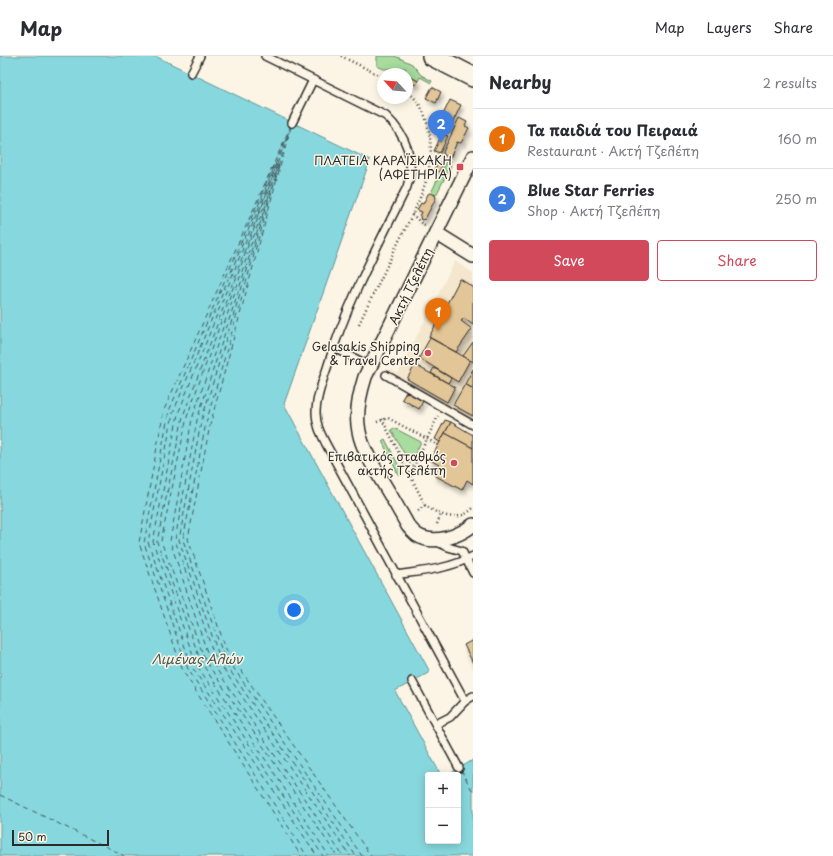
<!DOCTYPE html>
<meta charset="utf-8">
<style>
:root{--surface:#fff;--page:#f2f2f3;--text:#2b2b33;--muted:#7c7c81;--line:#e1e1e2;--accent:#d1495b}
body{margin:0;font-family:"Playpen Sans",sans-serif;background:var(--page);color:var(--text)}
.controls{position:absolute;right:12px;bottom:12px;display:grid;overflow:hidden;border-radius:4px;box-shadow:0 2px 10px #0003}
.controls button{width:36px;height:36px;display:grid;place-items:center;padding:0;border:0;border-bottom:1px solid var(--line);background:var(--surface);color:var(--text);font:20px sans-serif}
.compass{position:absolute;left:377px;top:12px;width:36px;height:36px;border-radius:50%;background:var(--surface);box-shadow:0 2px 10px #0003;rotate:296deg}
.scale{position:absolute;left:12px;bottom:10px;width:97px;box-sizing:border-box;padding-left:4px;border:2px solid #2b2b2b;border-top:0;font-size:11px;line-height:14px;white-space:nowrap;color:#2b2b2b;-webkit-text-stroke:3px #fcf5e5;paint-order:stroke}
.you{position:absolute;left:294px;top:554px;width:14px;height:14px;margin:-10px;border:3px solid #fff;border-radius:50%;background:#1a73e8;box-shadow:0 0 0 6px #1a73e833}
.badge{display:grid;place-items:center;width:26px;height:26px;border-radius:50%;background:var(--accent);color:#fff;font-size:13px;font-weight:700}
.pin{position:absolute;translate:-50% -33px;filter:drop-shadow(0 1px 2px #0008)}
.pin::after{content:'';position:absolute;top:21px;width:14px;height:12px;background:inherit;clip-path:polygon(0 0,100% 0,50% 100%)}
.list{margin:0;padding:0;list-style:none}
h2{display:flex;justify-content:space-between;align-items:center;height:52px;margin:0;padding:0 16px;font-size:17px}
h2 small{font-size:13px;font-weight:400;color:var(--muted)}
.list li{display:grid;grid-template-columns:26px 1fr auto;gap:12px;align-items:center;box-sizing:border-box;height:60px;padding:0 16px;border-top:1px solid var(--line)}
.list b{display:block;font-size:15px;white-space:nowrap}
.list p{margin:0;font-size:13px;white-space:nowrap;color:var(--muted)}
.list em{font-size:13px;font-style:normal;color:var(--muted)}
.actions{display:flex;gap:8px;padding:12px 16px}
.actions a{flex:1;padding:9px 0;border:1px solid var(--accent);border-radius:4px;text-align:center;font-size:14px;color:var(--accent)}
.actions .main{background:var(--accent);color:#fff}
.map{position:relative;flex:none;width:473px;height:800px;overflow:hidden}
header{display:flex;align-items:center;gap:24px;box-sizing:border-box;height:56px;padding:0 20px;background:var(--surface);border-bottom:1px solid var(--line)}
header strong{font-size:19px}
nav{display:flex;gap:22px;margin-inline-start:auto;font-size:14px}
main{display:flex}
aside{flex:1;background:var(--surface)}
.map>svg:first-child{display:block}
.built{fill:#f4e7ce}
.green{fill:#a8dd9f;stroke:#6a8465}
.water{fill:#87d8de;stroke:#629396}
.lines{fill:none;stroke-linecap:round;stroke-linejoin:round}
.ferry{stroke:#425658;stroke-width:1;stroke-dasharray:5 4;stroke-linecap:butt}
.building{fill:#e3c697;stroke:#2b2b2b;filter:url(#shadow)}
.lane-casing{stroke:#2b2b2b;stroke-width:10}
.street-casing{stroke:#2b2b2b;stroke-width:16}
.secondary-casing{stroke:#2b2b2b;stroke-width:22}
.path{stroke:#2b2b2b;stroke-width:2.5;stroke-dasharray:1 3;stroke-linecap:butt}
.lane{stroke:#fcf5e5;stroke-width:7}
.street{stroke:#fcf5e5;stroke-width:13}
.secondary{stroke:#fcf5e5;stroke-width:19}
.poi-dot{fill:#d1495b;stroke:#fcf5e5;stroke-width:1.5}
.labels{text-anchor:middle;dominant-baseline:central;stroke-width:3;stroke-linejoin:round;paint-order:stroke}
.poi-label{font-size:12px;fill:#2b2b2b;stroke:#fcf5e5;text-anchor:end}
.street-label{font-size:12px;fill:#2b2b2b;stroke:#fcf5e5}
.water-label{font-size:13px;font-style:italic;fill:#425658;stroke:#fcf5e5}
</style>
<header>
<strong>Map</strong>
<nav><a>Map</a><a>Layers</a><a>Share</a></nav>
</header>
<main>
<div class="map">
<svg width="473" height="800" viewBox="0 0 473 800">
<defs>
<filter id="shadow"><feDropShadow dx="2.5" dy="4.5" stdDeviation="2" flood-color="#0004"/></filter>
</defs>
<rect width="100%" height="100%" fill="#fcf5e5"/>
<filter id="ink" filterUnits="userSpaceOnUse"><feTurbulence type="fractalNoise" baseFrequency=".025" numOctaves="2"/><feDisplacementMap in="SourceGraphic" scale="8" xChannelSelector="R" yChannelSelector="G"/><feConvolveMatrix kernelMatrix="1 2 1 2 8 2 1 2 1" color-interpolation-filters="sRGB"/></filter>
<g filter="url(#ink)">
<path class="built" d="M 455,205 L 473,217 L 473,368 L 387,319 L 390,313 L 398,317 Z"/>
<g class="green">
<path d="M 377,0 L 395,0 L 412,8 L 421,19 L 432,25 L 431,27 L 420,21 L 418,25 L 404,18 L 406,12 L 384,13 L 377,10 Z"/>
<path d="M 447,103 L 449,105 L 451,110 L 436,139 L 431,137 Z"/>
<path d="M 394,372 L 421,386 L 410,408 L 391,374 Z"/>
<path d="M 385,383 L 403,418 L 399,420 L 382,385 Z"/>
</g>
<path class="water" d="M 0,0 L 155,0 L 370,104 L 284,348 L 430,616 L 395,635 L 441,719 L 428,719 L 428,785 L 458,785 L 458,719 L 448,719 L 473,704 L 473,800 L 0,800 Z"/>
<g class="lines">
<g class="ferry">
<path d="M 291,69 L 164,354 L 139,487 L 183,615 L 301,800"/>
<path d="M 291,71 L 210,369 L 188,483 L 226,593 L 371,800"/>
<path d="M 288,80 L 197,364 L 175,484 L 214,599 L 350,800"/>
<path d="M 287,81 L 289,75"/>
<path d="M 285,86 L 287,80"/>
<path d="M 285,86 L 187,361 L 161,485 L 205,604 L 337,800"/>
<path d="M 284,87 L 173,357 L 148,486 L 192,611 L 317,800"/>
<path d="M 276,108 L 178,358 L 153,486 L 196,608 L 323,800"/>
<path d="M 277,108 L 183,360 L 157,486 L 201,606 L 329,800"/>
<path d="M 274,109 L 169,355 L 144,487 L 188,613 L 307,800"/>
<path d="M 278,109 L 192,363 L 170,485 L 209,602 L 343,800"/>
<path d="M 279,109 L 201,366 L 179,484 L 218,597 L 356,800"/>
<path d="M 279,111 L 206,367 L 183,484 L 222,595 L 362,800"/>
<path d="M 461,714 L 473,736"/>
<path d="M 0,739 L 125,800"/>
</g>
</g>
<g class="building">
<path d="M 407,19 L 418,25 L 416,29 L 407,25 Z"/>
<path d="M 432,31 L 441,36 L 436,47 L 426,42 Z"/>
<path d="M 450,44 L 461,49 L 449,74 L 438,69 Z"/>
<path d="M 459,62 L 467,66 L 465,70 L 469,72 L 461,87 L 457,86 L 451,100 L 448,101 L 444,99 L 443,96 Z"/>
<path d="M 442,78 L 448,80 L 440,97 L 434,95 Z"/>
<path d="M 438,106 L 443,108 L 439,116 L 434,114 Z"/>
<path d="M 430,137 L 435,139 L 436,142 L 425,163 L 421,164 L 420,161 L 422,156 L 417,154 L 421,147 L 423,148 L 428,138 Z"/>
<path d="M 460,223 L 473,231 L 473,269 L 464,262 L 461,265 L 472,273 L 456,296 L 429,281 Z"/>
<path d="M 430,282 L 470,304 L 458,326 L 419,302 Z"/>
<path d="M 473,286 L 473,306 L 463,300 Z"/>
<path d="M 415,309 L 455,331 L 447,346 L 407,323 Z"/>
<path d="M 434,312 L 451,322 L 448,327 L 431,317 Z"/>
<path d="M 473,313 L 473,331 L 472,332 L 465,328 Z"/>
<path d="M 465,328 L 473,333 L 473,360 L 453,349 Z"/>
<path d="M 406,336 L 423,345 L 419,353 L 402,343 Z"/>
<path d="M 445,364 L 451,366 L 440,386 L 435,383 Z"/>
<path d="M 451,366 L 473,379 L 473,392 L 445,377 Z"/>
<path d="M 445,377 L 473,392 L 473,428 L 467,424 L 462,434 L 434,419 L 439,409 L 430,404 Z"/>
<path d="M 473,584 L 473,607 L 464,589 Z"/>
</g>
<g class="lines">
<defs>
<g id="lane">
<path d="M 265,0 L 386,60 C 406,79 416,104 407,131 C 377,191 346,249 327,312 C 322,327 316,342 316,357 C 316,369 321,378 326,388 L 465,645 L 473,640"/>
<path d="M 191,17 L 200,0"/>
<path d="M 292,67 L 313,24"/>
<path d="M 333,291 L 370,310"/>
<path d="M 386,319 L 473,369"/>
<path d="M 437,486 L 448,491 L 462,495 L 473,517"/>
<path d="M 396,519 C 422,515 450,513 473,500"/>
<path d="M 412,625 L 459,712"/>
<path d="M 436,668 L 450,661 L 465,645"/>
</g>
<g id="street">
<path d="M 473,101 L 365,321 C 360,337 356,353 358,369 C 360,390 372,407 382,425 C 391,440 400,455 408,470 C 411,473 414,477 417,479 C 434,490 459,480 473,469"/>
<path d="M 436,177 L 473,200"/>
</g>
<path id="secondary" d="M 432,0 L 473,21"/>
</defs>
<use href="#lane" class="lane-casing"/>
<use href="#street" class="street-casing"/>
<use href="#secondary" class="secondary-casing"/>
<g class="path">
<path d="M 341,0 L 383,21"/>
<path d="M 412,158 L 422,168 L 425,169"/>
<path d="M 359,268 C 371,242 384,217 396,191 C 415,152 439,116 428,71 C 425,56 419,45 407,35"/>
<path d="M 382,363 L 425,449 C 439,460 459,467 473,452"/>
<path d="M 377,366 L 388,362 L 438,389"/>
<path d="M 410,418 L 438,360"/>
<path d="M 418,455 L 425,449"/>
<path d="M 437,468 L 441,458"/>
</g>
<use href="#lane" class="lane"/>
<use href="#street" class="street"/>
<use href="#secondary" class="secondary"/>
</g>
</g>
<g class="poi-dot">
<rect x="456" y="107" width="8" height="8" rx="2"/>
<circle cx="428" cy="297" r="4"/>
<circle cx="454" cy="407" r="4"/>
</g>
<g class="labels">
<g class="poi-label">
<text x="452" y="104">ΠΛΑΤΕΙΑ ΚΑΡΑΪΣΚΑΚΗ<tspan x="452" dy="14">(ΑΦΕΤΗΡΙΑ)</tspan></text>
<text x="420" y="290">Gelasakis Shipping<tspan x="420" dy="14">&amp; Travel Center</tspan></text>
<text x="446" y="400">Επιβατικός σταθμός<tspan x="446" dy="14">ακτής Τζελέπη</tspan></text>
</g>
<g class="street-label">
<text transform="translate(410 230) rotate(-64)">Ακτή Τζελέπη</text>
</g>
<g class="water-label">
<text x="197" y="602">Λιμένας Αλών</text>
</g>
</g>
</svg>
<div class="controls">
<button>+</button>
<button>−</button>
</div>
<svg class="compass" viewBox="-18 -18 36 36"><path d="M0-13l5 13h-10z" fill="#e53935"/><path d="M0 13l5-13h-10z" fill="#7c7c81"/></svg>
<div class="scale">50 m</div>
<div class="you"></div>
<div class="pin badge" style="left:438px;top:275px;background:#e8710a">1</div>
<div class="pin badge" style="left:441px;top:87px;background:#3f7fe0">2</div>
</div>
<aside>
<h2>Nearby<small>2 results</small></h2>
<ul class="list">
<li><span class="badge" style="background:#e8710a">1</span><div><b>Τα παιδιά του Πειραιά</b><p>Restaurant · Ακτή Τζελέπη</p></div><em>160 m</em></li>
<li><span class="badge" style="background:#3f7fe0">2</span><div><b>Blue Star Ferries</b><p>Shop · Ακτή Τζελέπη</p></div><em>250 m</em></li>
</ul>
<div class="actions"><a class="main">Save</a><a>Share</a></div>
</aside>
</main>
